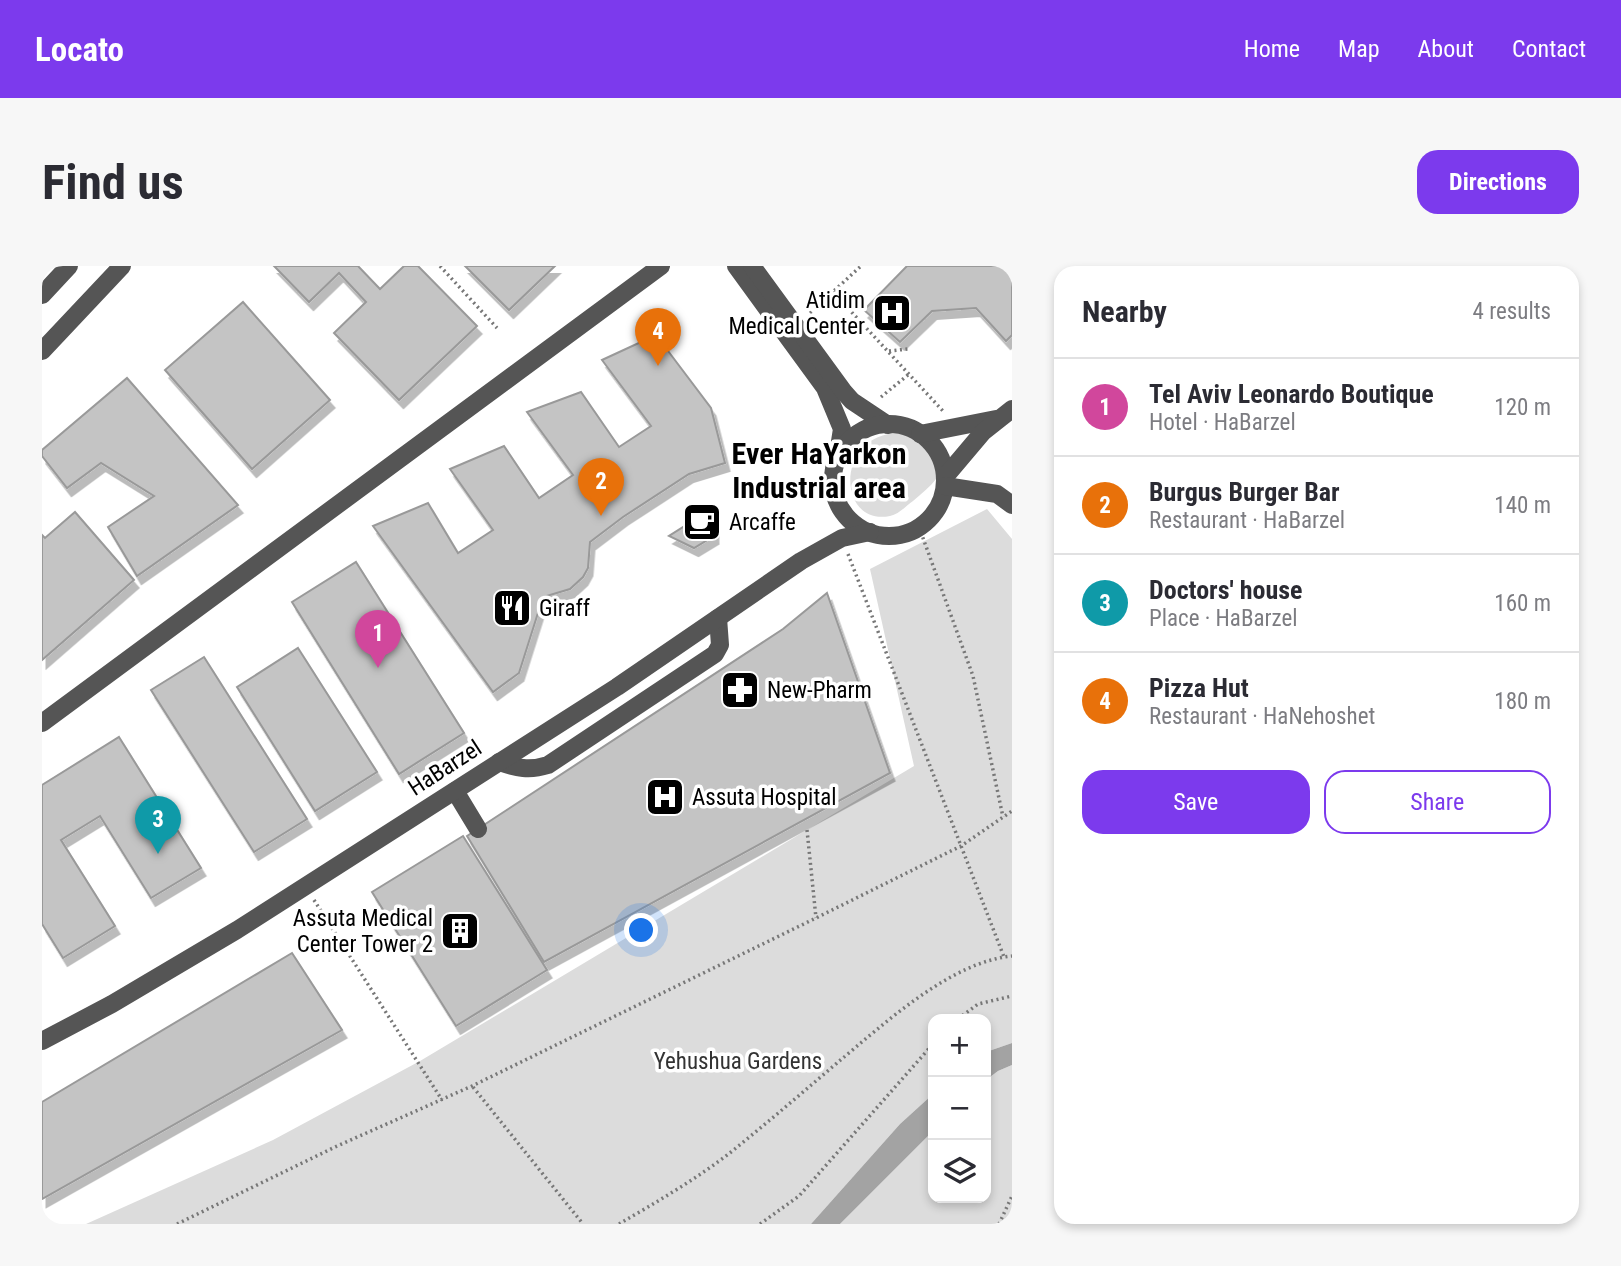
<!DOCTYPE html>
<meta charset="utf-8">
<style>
:root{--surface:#fff;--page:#f7f7f7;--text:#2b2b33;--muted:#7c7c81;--line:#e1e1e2;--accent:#7c3aed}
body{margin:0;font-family:"Roboto Condensed",sans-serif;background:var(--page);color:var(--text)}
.controls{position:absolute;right:21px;bottom:21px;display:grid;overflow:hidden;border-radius:14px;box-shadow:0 4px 10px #0003}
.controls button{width:63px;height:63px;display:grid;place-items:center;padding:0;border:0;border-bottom:2px solid var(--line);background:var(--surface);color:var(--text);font:35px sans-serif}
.you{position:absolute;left:600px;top:665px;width:24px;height:24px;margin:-18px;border:5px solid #fff;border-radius:50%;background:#1a73e8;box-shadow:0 0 0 10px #1a73e833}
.badge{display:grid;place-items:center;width:46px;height:46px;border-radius:50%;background:var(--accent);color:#fff;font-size:23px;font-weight:700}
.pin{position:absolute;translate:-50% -58px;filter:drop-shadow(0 2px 4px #0008)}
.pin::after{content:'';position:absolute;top:37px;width:24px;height:21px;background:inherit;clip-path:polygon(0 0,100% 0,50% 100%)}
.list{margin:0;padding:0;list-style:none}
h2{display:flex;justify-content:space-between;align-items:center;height:91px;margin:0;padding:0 28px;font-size:30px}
h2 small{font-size:23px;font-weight:400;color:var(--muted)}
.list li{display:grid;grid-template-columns:46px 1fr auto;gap:21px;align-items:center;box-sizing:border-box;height:98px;padding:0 28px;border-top:2px solid var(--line)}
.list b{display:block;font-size:26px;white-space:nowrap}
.list p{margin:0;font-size:23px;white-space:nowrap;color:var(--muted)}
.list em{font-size:23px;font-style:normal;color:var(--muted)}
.actions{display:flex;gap:14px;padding:21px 28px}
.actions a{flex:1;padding:16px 0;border:2px solid var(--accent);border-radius:21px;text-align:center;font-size:24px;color:var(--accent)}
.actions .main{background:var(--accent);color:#fff}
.icon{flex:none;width:38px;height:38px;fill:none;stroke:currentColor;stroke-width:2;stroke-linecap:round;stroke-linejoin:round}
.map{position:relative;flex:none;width:970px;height:958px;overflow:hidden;border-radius:21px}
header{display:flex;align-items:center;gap:42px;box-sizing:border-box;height:98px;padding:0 35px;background:var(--accent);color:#fff}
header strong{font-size:33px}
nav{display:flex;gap:38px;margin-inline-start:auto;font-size:24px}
.intro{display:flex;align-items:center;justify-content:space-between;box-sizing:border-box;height:168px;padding:0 42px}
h1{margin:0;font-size:49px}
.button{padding:18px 32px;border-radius:21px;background:var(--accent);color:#fff;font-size:24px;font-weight:700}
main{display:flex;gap:42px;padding:0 42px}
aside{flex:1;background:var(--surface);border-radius:21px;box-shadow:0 4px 10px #0003}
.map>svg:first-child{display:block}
.green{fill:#dcdcdc}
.water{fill:#a3a3a3}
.building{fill:#c4c4c4;stroke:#999;stroke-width:2;filter:url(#shadow)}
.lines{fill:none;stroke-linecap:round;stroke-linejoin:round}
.path{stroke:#777;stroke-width:3.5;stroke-dasharray:2 3.5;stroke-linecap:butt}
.minor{stroke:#555;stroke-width:18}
.labels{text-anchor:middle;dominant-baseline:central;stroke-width:7;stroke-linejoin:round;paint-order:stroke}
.poi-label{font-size:23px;fill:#000;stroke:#fff;text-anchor:start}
.street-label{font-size:23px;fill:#000;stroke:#fff}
.park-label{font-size:23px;fill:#333;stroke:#fff}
.district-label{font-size:30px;font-weight:bold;fill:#000;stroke:#fff}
</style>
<header>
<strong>Locato</strong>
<nav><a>Home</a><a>Map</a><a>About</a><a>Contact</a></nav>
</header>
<div class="intro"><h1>Find us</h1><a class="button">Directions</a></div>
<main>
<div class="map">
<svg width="970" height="958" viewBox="0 0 970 958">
<defs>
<filter id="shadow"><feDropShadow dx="4.5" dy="8" stdDeviation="0" flood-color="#0004"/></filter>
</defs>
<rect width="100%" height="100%" fill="#fff"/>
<g class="green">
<path d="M 861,167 C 885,173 896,188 895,212 C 888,221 879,228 871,235 C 864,240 857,248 848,250 C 794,261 792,164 861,167 Z"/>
<path d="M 945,243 L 970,273 L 970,777 L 944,786 L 944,753 L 891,753 L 891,828 L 858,858 L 769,958 L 44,958 L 231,874 L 378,795 L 872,500 L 828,303 Z"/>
<path d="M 970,799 L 970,958 L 798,958 L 891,865 L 891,932 L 944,932 L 944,814 L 956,805 Z"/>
</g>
<g class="water">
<path d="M 970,777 L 970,799 L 956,805 L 944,814 L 944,786 Z"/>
<path d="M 891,828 L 891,865 L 798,958 L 769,958 L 858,858 Z"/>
</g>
<g class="building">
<path d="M 232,0 L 316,0 L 338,23 L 362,0 L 376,0 L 435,60 L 357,134 L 292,67 L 324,36 L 297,7 L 267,36 Z"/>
<path d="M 423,0 L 513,0 L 467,44 Z"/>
<path d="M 865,0 L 970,0 L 970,69 L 964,75 L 934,42 L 890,45 L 858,76 L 822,44 Z"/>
<path d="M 201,36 L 288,134 L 210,203 L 123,104 Z"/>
<path d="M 614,69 L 669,142 L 683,197 L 647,208 L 581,251 L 548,276 L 546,302 L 541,311 L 528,323 L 501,331 L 477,407 L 451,426 L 331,260 L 386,237 L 416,287 L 451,264 L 408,203 L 462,180 L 497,232 L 531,209 L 485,146 L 539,126 L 577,181 L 609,160 L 560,94 Z"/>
<path d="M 85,112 L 196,239 L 95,310 L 66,261 L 112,230 L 59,197 L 25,222 L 0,190 L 0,184 Z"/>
<path d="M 671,242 L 672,270 L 652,282 L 627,270 Z"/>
<path d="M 33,246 L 92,314 L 0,394 L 0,269 L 3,272 Z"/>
<path d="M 314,296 L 422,467 L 357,508 L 250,336 Z"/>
<path d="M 785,327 L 848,507 L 502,696 L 425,570 L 741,363 Z"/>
<path d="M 256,382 L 335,506 L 273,545 L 195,421 Z"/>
<path d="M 162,391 L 265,553 L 212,586 L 109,424 Z"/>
<path d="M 77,471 L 159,602 L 109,632 L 58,550 L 19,574 L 73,660 L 21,692 L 0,658 L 0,519 Z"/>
<path d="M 421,570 L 505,704 L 414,760 L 330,626 Z"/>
<path d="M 250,687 L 300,764 L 0,933 L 0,836 Z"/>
</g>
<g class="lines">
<g class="path">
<path d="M 398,0 L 455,62"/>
<path d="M 791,26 L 901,145"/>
<path d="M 768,47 L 819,0"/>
<path d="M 847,85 L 866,83"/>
<path d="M 839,131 L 867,108"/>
<path d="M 877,261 L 931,410 L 961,551"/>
<path d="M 806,288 L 962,691"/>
<path d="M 765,564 L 774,652"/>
<path d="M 272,634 L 400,834"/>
<path d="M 916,753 L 936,738 L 970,730"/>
<path d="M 431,821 L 541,958"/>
<path d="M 135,958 L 293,881 L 430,820 L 774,652 L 919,580 L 970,545"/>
<path d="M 577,958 C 613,937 656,912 689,886 C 725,857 760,827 795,797 C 842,758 908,696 970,690"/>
<path d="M 718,958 L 757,930 L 891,778"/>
<path d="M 957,958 L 970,930"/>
</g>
<g class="minor">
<path d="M 694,0 L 783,122 L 800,163 L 796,188"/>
<path d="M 710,0 L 802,126 L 810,135 L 846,159"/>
<path d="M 0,29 L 27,0"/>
<path d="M 0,85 L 80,0"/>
<circle cx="847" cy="214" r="56"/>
<path d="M 878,168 L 954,153"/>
<path d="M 903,211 L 941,166 L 970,143"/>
<path d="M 903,220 L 955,228 L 970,239"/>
<path d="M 0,457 L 619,0"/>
<path d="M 457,496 C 475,502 487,505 506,499 L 673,388 L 678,379 L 676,352"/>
<path d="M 413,525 L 436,563"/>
<path d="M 0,775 L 70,738 L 195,664 L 575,421 L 759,295 L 800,272 L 828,266"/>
</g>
</g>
<defs>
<symbol id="hospital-square" viewBox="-11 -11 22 22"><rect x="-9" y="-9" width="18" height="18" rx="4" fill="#000" stroke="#fff"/><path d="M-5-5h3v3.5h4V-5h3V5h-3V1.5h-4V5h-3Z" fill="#fff"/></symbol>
<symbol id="cafe-square" viewBox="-11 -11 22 22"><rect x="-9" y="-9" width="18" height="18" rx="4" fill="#000" stroke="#fff"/><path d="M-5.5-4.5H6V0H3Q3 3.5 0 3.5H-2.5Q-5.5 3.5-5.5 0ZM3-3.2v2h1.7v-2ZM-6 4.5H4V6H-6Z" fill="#fff"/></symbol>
<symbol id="restaurant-square" viewBox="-11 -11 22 22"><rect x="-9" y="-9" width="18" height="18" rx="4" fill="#000" stroke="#fff"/><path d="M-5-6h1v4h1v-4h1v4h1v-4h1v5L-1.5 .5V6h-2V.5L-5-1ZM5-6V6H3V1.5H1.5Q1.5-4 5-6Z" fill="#fff"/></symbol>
<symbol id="pharmacy-square" viewBox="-11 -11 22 22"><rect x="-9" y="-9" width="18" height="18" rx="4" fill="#000" stroke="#fff"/><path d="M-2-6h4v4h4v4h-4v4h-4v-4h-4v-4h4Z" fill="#fff"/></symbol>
<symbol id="building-square" viewBox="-11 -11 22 22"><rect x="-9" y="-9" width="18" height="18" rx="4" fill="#000" stroke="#fff"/><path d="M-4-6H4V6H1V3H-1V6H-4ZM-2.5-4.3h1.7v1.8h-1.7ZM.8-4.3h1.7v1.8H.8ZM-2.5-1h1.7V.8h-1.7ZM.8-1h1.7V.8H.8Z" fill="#fff"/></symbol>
</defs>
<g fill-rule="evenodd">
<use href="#hospital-square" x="828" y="25" width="44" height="44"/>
<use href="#cafe-square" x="638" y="234" width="44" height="44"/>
<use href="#restaurant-square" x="448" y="320" width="44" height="44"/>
<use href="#pharmacy-square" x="676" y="402" width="44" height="44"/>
<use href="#hospital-square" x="601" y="509" width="44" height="44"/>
<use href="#building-square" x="396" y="643" width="44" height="44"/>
</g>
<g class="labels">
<g class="poi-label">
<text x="823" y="34" text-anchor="end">Atidim<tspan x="823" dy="26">Medical Center</tspan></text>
<text x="687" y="256">Arcaffe</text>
<text x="497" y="342">Giraff</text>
<text x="725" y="424">New-Pharm</text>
<text x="650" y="531">Assuta Hospital</text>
<text x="391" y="652" text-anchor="end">Assuta Medical<tspan x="391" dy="26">Center Tower 2</tspan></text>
</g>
<g class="street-label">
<text transform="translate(403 502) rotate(-33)">HaBarzel</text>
</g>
<g class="park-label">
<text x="696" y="795">Yehushua Gardens</text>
</g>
<g class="district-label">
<text x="777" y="187">Ever HaYarkon<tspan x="777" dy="34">Industrial area</tspan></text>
</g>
</g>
</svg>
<div class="controls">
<button>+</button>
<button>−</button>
<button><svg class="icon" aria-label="layers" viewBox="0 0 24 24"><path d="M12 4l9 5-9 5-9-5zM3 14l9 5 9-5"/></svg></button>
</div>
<div class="you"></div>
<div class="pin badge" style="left:336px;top:402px;background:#d1479c">1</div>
<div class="pin badge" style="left:559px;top:250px;background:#e8710a">2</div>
<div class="pin badge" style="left:116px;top:588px;background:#0f9aa8">3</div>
<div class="pin badge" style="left:616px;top:100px;background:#e8710a">4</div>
</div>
<aside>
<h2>Nearby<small>4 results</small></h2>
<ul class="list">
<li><span class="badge" style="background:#d1479c">1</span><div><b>Tel Aviv Leonardo Boutique</b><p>Hotel · HaBarzel</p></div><em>120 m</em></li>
<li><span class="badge" style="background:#e8710a">2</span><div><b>Burgus Burger Bar</b><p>Restaurant · HaBarzel</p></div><em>140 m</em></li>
<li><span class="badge" style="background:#0f9aa8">3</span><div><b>Doctors' house</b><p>Place · HaBarzel</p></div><em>160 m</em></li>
<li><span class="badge" style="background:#e8710a">4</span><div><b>Pizza Hut</b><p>Restaurant · HaNehoshet</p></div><em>180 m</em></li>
</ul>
<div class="actions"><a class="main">Save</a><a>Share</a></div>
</aside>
</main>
